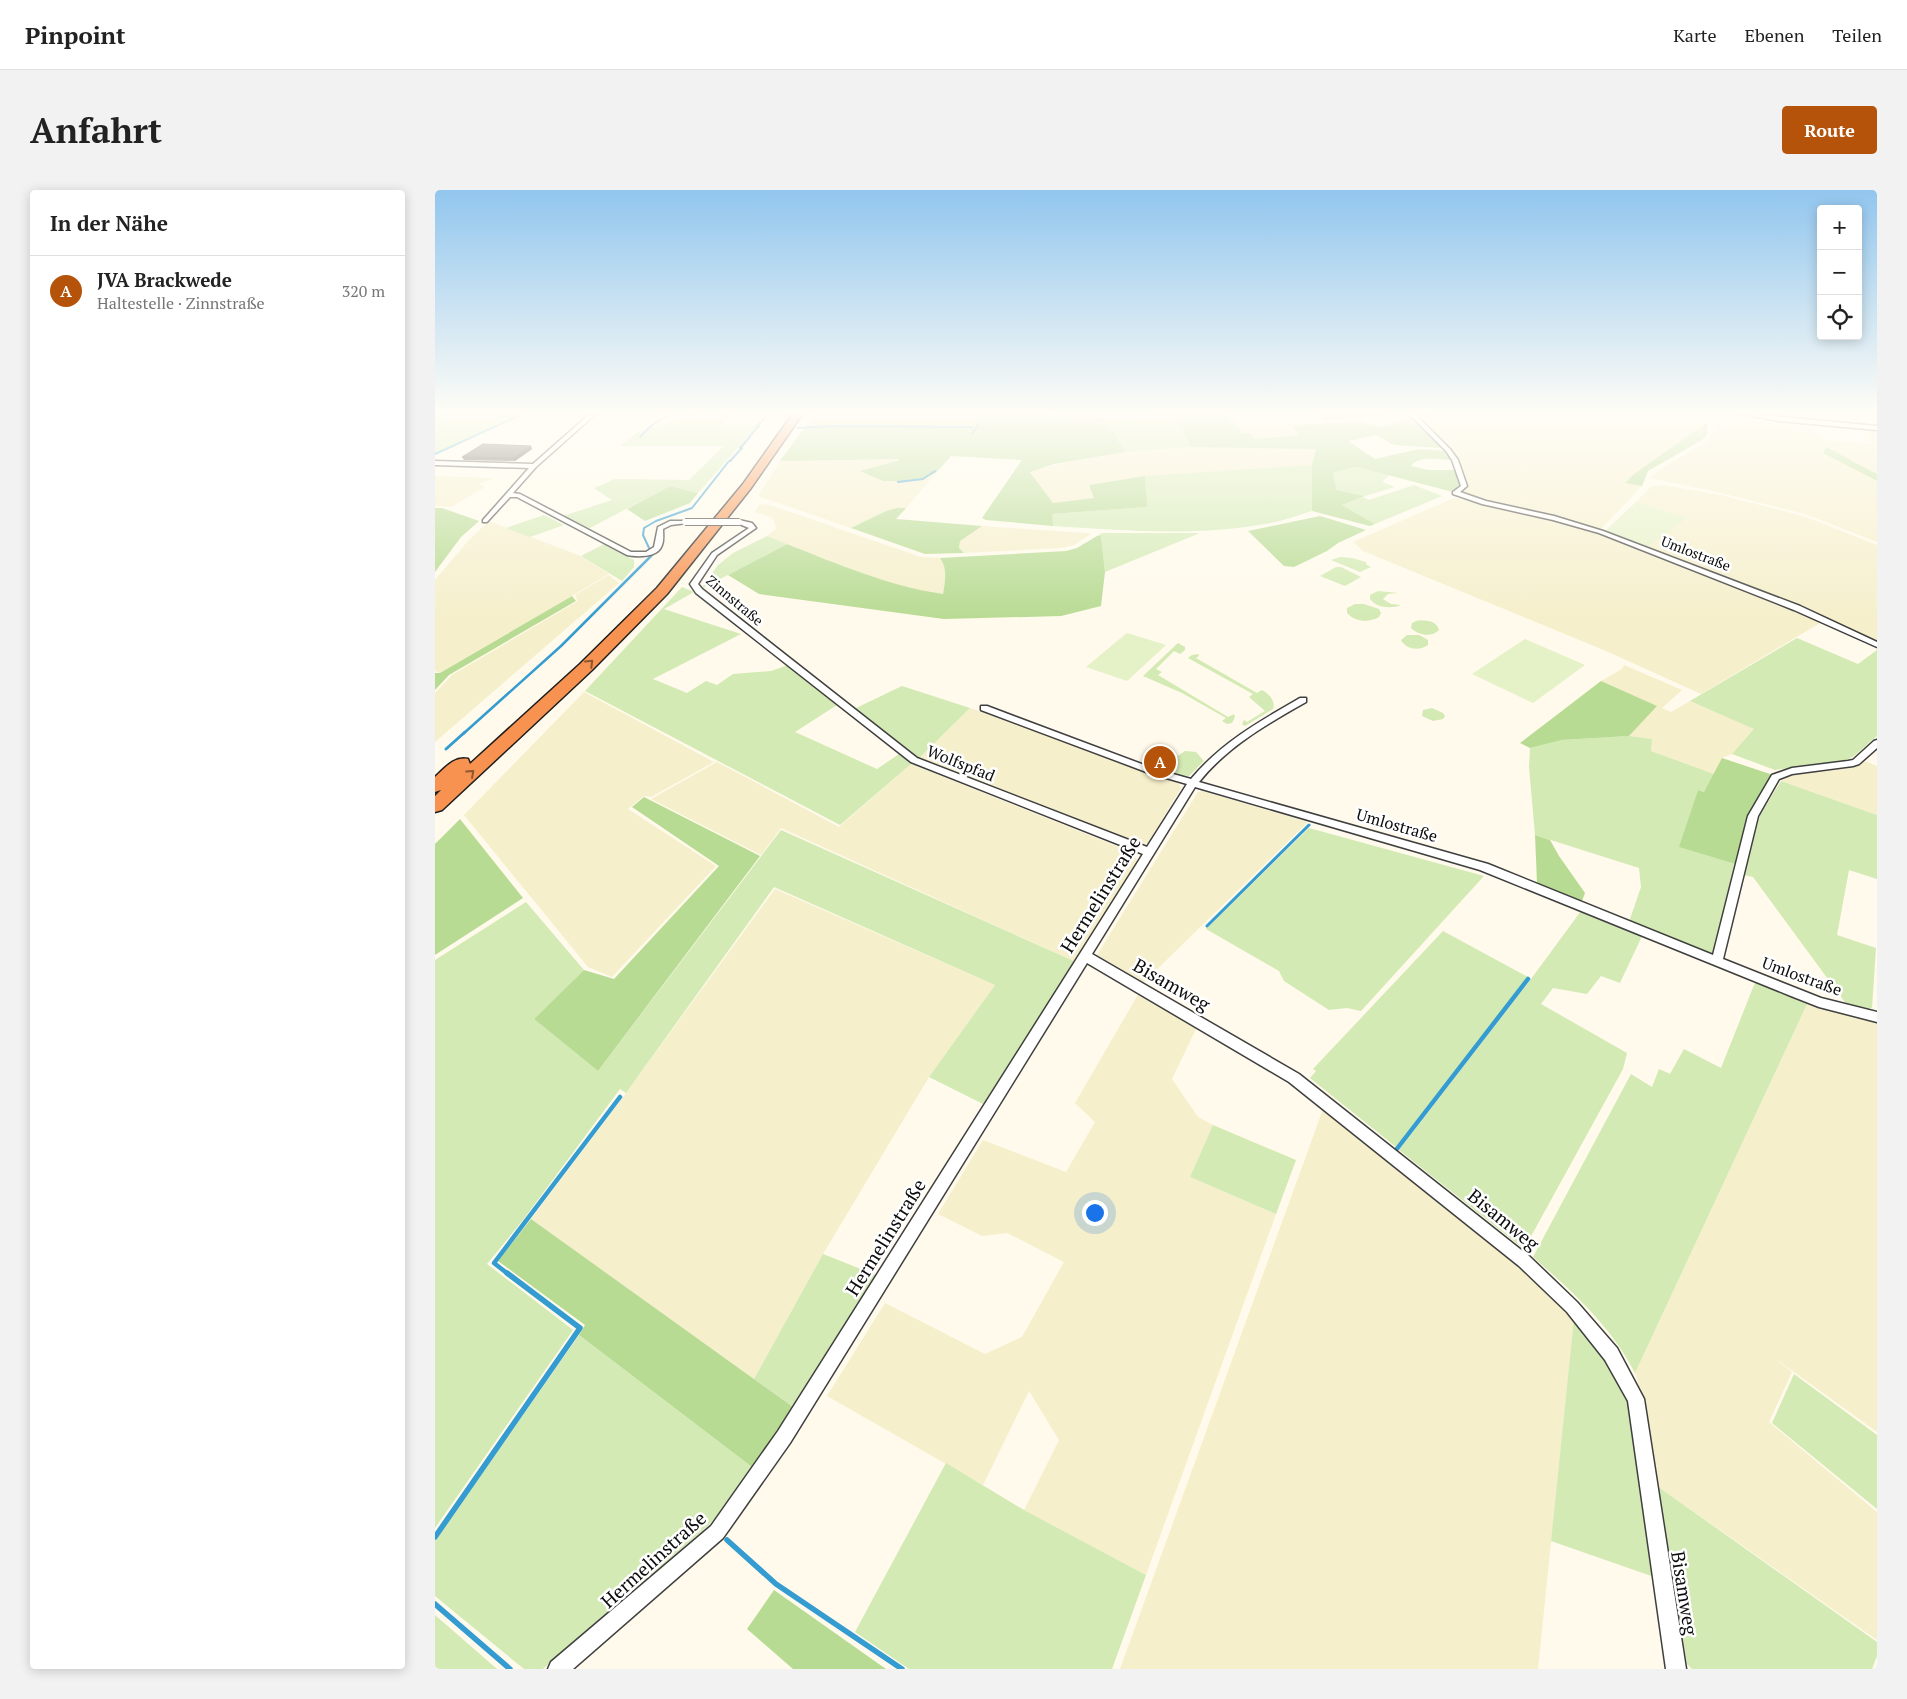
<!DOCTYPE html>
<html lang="de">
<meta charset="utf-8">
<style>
:root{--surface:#fff;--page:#f2f2f2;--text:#222;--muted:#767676;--line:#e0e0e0;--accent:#b45309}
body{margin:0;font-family:"PT Serif",serif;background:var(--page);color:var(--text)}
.controls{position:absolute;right:15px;top:15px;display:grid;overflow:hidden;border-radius:5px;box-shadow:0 2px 12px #0003}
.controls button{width:45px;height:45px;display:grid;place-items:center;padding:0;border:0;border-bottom:1px solid var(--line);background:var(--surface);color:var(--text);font:25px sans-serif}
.you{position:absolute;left:659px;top:1022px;width:18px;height:18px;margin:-12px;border:4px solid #fff;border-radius:50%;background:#1a73e8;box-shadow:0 0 0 8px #1a73e833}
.badge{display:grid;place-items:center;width:32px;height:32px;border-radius:50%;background:var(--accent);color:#fff;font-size:16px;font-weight:700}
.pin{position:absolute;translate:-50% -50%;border:2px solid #fff;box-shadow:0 1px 5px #0006}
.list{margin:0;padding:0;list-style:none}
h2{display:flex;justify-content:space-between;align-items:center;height:65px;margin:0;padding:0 20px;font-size:21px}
h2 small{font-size:16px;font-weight:400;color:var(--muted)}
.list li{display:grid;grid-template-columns:32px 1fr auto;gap:15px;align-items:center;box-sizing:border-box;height:70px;padding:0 20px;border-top:1px solid var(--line)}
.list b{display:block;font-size:19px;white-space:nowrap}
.list p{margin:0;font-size:16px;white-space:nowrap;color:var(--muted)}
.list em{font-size:16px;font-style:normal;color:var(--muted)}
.icon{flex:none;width:28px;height:28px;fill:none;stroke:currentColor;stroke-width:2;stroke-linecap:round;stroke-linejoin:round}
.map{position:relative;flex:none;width:1442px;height:1479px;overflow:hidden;border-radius:5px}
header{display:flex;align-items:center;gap:30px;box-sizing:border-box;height:70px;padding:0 25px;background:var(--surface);border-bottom:1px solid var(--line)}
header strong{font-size:24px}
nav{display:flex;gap:28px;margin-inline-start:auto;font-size:18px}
.intro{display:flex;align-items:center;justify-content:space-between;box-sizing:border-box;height:120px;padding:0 30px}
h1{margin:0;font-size:35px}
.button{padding:12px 22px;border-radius:5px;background:var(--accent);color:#fff;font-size:18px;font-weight:700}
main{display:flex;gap:30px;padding:0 30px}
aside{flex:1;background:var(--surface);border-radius:5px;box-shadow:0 2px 12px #0003}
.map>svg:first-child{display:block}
.farmland{fill:#f5efcb}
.green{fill:#d3eab4}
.forest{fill:#b8db93}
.pitch{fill:#e5f1c6}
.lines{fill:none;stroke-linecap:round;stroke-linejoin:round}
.stream-far4{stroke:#349cd0;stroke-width:2}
.stream-far3{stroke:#349cd0;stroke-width:2.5}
.stream-far2{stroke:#349cd0;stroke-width:3}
.stream-far1{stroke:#349cd0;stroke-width:4.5}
.stream{stroke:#349cd0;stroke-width:5.5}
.minor-casing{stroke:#3f3f3f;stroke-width:3}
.motorway-casing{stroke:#1d1d1d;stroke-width:3}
.minor{fill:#fff;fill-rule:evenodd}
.motorway{fill:#f89250;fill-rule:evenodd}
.minor-bridge-casing{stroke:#3f3f3f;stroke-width:8;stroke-linecap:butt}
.minor-bridge{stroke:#fff;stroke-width:6}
.wall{fill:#49413e}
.shaded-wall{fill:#3c3532}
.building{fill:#554c48;stroke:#3c3532}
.oneway{stroke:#8e5631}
.labels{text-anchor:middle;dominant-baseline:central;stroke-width:5;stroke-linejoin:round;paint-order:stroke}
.far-street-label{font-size:14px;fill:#0c0c0c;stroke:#fff}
.street-label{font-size:16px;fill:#0c0c0c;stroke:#fff}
.near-street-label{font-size:19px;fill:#0c0c0c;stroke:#fff}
</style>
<header>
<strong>Pinpoint</strong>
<nav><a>Karte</a><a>Ebenen</a><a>Teilen</a></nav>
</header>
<div class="intro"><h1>Anfahrt</h1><a class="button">Route</a></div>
<main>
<aside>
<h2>In der Nähe<small></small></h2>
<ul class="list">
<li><span class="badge">A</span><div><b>JVA Brackwede</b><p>Haltestelle · Zinnstraße</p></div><em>320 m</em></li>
</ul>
</aside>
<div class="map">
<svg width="1442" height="1479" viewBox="0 0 1442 1479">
<rect width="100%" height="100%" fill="#fffaeb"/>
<g class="farmland">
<path d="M 93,222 L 153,222 L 137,235 L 69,233 Z"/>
<path d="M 790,222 L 881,222 L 891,232 L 857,236 L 864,245 L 819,249 L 807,243 Z"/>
<path d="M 1011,222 L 1273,222 L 1273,232 L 1199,284 L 1190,292 L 1207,296 L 1165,340 L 1120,327 L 1050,313 L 1026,304 L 1033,296 L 1019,262 L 982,224 Z"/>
<path d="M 1279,222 L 1367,232 L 1390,250 L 1436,254 L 1429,238 L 1442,239 L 1442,284 L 1391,257 L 1388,263 L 1442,291 L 1442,352 L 1370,324 L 1278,301 L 1215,288 L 1229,277 L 1273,251 L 1279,240 Z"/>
<path d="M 1306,222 L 1442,222 L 1442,237 L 1341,227 Z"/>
<path d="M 800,256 L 881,259 L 877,275 L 690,289 L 654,295 L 660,308 L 618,313 L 595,281 L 663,265 L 705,259 Z"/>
<path d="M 397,269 L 466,269 L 448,291 L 480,291 L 501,283 L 471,318 L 451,321 L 416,338 L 323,306 L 345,271 Z"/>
<path d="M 0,286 L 59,288 L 44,294 L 50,297 L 16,317 L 0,316 Z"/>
<path d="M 1227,295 L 1281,304 L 1353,322 L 1379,330 L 1442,355 L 1442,453 L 1211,358 L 1252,328 L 1201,312 L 1217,296 Z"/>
<path d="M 1019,308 L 1117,329 L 1166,344 L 1358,418 L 1383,430 L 1385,433 L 1266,504 L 1171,461 L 928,361 L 918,352 Z"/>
<path d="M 332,314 L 486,367 L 505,368 L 509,374 L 511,384 L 508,404 L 476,399 L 452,393 L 332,346 L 341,339 L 340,333 L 336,327 L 320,322 L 324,315 Z"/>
<path d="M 54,331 L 146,366 L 174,384 L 5,483 L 0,481 L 0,390 L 33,351 Z"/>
<path d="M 547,336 L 652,343 L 656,344 L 639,355 L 626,358 L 529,363 L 524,358 L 525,351 Z"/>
<path d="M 174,385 L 184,393 L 0,552 L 0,503 L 17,485 L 143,411 L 140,405 Z"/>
<path d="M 1189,475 L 1247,500 L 1227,518 L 1236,522 L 1255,511 L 1320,539 L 1297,564 L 1287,568 L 1279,584 L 1216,561 L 1217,549 L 1194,546 L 1221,516 L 1166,491 L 1187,479 Z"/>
<path d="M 149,502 L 279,572 L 216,607 L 209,606 L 193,619 L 281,676 L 177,787 L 153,777 L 29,625 Z"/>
<path d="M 535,518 L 743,593 L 746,598 L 713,653 L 704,655 L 483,569 Z"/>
<path d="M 1430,571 L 1442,576 L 1442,625 L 1346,591 L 1350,586 L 1410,579 L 1425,575 Z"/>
<path d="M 282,572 L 404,637 L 476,574 L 699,663 L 702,671 L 641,772 L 346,638 L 326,665 L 216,609 Z"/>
<path d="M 767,601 L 873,632 L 709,792 L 662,765 L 763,602 Z"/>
<path d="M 340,699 L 560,795 L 494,887 L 388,1064 L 319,1189 L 96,1029 L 191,903 Z"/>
<path d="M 704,803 L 762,837 L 737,889 L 763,927 L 778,935 L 755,987 L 841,1024 L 711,1385 L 589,1320 L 624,1250 L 594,1201 L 548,1295 L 392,1206 L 450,1113 L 550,1164 L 587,1147 L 629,1072 L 572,1043 L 547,1046 L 503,1024 L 548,950 L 631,982 L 660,932 L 640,913 Z"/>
<path d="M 1373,812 L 1442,830 L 1442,1242 L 1338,1167 L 1357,1182 L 1334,1232 L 1442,1322 L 1442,1450 L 1222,1296 L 1208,1210 L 1200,1183 Z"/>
<path d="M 888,919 L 1085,1076 L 1139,1128 L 1103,1479 L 685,1479 Z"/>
</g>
<g class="green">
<path d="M 9,222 L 93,222 L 0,265 L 0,224 Z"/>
<path d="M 168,222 L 285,222 L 257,227 L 233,223 L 162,226 Z"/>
<path d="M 294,222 L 300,222 L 288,235 L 323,235 L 263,303 L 235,296 L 153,339 L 128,326 L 177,310 L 159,298 L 180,289 L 254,290 L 289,256 L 185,256 L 202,242 L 249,228 L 267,229 Z"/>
<path d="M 380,222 L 554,222 L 540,237 L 371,236 Z"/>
<path d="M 739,222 L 756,257 L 690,262 L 670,228 L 703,230 L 723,224 Z"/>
<path d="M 877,275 L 877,321 C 861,326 845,332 829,334 C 760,347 687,340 618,336 L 616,324 L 711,317 L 710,286 Z"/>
<path d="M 922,277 L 954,285 L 947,292 L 960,297 L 930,306 L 902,300 L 898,285 L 900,282 Z"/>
<path d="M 979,295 L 1007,306 L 940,334 L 907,315 L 928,307 L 934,310 Z"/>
<path d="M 109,325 L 129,335 L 95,347 L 71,338 Z"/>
<path d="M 667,343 L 765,343 L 670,382 L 666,346 L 662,346 Z"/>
<path d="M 332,346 L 352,354 L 266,399 L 283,375 L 298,363 Z"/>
<path d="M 169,354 L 199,370 L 199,377 L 187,391 L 146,366 Z"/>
<path d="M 905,367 L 917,368 L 931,372 L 932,375 L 936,377 L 925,382 L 896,370 Z"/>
<path d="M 901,377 L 906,377 L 926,387 L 910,396 L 885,386 Z"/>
<path d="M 247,397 L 259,402 L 229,419 L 306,444 L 218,489 L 252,503 L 271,491 L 282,495 L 298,484 L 336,481 L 353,475 L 402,515 L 360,542 L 442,579 L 464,564 L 476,574 L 405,635 L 150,501 Z"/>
<path d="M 943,401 L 963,403 L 953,404 L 948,409 L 956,414 L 966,415 C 956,419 942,418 935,409 L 935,405 Z"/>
<path d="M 929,414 L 944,419 L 946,423 L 944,427 C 934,433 920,432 912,423 L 912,418 L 920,414 Z"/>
<path d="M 981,431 C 990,430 1001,430 1004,440 C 996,448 983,445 976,438 L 977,433 Z"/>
<path d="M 972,445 L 984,445 L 993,450 L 993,455 C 985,461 971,460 966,450 Z"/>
<path d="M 1362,448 L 1423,474 L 1442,460 L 1442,546 L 1419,566 L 1410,571 L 1340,580 L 1297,564 L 1319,539 L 1255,511 Z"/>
<path d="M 743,453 L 750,457 L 750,460 L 745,464 L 739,461 L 721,479 L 727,482 L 723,485 L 793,527 L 799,524 L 800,527 L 797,533 L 792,534 L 787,531 L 791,528 L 747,503 L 708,486 Z"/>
<path d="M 763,464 L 764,466 L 761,468 L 822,503 L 827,500 C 834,504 841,511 838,519 L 810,536 L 807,534 L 809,530 L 812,532 L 830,521 L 814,507 L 818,504 L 753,468 L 757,465 Z"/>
<path d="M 467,496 L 535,518 L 482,570 L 419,519 Z"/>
<path d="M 997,518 L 1008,523 L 1010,526 L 1008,529 L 998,531 L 987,526 L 988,520 Z"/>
<path d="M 1194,546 L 1217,549 L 1216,561 L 1279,584 L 1269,602 L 1263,600 L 1245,657 L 1300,674 L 1278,765 L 1194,732 L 1206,697 L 1204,678 L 1100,645 L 1094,577 L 1095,558 L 1127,550 Z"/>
<path d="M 750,561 L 761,562 L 769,571 L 754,586 L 745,585 L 733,580 L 732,573 Z"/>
<path d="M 1346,591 L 1442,625 L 1442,689 L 1414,680 L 1402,745 L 1441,758 L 1437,818 L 1429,820 L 1412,815 L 1318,687 L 1308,685 L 1325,625 Z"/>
<path d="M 874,638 L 1049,686 L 926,821 L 912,818 L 894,820 L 849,791 L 844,781 L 771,739 Z"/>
<path d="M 346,640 L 641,772 L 550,915 L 494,887 L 560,795 L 339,697 L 191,903 L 185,899 L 88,1030 L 52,1074 L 138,1140 L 0,1338 L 0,770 L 91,712 L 149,780 L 99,829 L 163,881 Z"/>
<path d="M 1146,721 L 1207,746 L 1185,793 L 1166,786 L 1152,804 L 1118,798 L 1106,814 L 1192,863 L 1188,879 L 1089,1059 L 964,960 L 1096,789 Z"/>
<path d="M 1008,741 L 1093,787 L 961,957 L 875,888 L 881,881 L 878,879 Z"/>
<path d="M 1321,790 L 1373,812 L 1200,1183 C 1175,1135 1138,1102 1098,1067 L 1196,884 L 1217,897 L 1224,879 L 1235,884 L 1249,859 L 1286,878 Z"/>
<path d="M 778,935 L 861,970 L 841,1024 L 755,987 Z"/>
<path d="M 388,1064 L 441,1085 L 358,1217 L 319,1189 Z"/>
<path d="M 1139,1128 L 1174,1171 L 1194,1210 L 1222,1388 L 1116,1351 Z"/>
<path d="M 144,1145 L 317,1277 L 283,1327 L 108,1479 L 89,1479 L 0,1406 L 0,1351 Z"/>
<path d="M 1359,1184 L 1442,1245 L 1442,1319 L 1337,1233 Z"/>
<path d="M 511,1273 L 589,1320 L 711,1385 L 677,1479 L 474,1479 L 420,1442 Z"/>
<path d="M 1222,1296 L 1442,1452 L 1442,1466 L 1437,1479 L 1257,1479 L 1252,1474 Z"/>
<path d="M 0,1425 L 62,1479 L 0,1479 Z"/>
</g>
<g class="forest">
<path d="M 554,222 L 670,228 L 690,262 L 619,274 L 595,282 L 618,313 L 659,308 L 654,295 L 710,286 L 712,317 L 617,324 L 618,336 L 551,330 L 547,328 L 587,270 L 516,266 L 501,283 L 480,291 L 448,291 L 425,281 L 465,270 L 463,269 L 345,271 L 371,236 L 540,237 Z"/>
<path d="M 724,222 L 790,222 L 807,243 L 814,243 L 819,249 L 864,245 L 857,236 L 921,230 L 945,237 L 975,228 L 1007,258 L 959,255 L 941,245 L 913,251 L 940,269 L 984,259 L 1011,261 L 1016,270 C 1004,270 984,265 976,276 L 993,280 L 1019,280 L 1026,293 L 1018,302 L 922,277 L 900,282 L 898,285 L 902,300 L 930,306 L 907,315 L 940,334 L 935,336 L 877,321 L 877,275 L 881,259 L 756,257 L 739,222 L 723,224 Z"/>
<path d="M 881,222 L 970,222 L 972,223 L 889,231 Z"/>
<path d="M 1273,232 L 1272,245 L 1267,250 L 1213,281 L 1207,296 L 1190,293 L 1199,284 Z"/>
<path d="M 1391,257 L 1442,284 L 1442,291 L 1388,263 Z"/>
<path d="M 235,296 L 263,303 L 255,313 L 210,331 L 192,319 Z"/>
<path d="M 0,318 L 7,318 L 44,331 L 26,347 L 0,382 Z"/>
<path d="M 462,318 L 471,318 L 461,329 L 547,336 L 525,351 L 524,358 L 529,363 L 490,364 L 416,338 L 451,321 Z"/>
<path d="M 885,326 L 931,340 L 903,353 L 892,361 L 859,377 L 849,376 L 813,341 Z"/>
<path d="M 662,346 L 666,346 L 670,382 L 666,416 L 626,426 L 509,429 L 324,404 L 293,385 L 352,354 C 403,374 453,396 508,404 C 510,391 513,379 505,368 L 631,361 L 642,358 Z"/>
<path d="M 137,406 L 141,411 L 14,485 L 0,500 L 0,483 L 5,483 Z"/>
<path d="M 1166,491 L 1222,516 L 1194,546 L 1127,550 L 1095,558 L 1085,553 Z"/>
<path d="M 1287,568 L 1338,585 L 1315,621 L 1300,674 L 1244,657 L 1263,600 L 1269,602 Z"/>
<path d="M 209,607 L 325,666 L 163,881 L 99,829 L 149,780 L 179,789 L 284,676 L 197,617 Z"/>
<path d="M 25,629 L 88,708 L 0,765 L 0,654 Z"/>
<path d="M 1100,645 L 1115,650 L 1124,666 L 1150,703 L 1147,711 L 1102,693 Z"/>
<path d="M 96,1029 L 358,1217 L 317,1277 L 144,1145 L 150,1135 L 63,1071 Z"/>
<path d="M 339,1400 L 451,1479 L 358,1479 L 312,1439 Z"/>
</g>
<g class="pitch">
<path d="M 1201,312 L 1252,328 L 1211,358 L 1172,343 L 1170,341 Z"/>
<path d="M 692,443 L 731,455 L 692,491 L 651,477 Z"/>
<path d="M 1090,449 L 1150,475 L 1098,513 L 1037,484 Z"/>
</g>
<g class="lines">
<g class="stream-far4">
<path d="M 0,224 L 7,222"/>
<path d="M 322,236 L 331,227"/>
<path d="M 363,238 L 397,236 L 537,237"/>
<path d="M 537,244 L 543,235"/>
<path d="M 205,247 L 216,236 L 233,225"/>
<path d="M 314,247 L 324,236"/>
<path d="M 305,258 L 315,247"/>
<path d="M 0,264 L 92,222"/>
<path d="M 295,271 L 307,258"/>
<path d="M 463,292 L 488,289 L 500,281"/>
<path d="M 214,358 L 208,345 L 209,338 L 221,331 L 257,318 L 294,271 L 296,271"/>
</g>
<path class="stream-far3" d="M 28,544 L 126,456 L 216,366"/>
<g class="stream-far2">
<path d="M 11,559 L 30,542"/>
<path d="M 772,736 L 874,635"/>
</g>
<g class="stream-far1">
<path d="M 961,960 L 1093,789"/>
<path d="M 73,1084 L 59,1073 L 185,907"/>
</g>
<g class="stream">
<path d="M 0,1347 L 145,1138 L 72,1083"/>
<path d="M 292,1350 L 341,1394 L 467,1479"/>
<path d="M 0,1414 L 75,1479"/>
</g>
<defs>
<g id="minor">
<path d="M 157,222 L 163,222 L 101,277 L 78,303 L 85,304 L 196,362 L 211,362 L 219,357 L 223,337 L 235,331 L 252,331 L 252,333 L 236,335 L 228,339 C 228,344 229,350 227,355 C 223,368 202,367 192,365 L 82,307 L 75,307 L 52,332 L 48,332 L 48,330 L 94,278 L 0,275 L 0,271 L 98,274 Z"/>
<path d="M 972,222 L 999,222 L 981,225 L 1015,259 L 1023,270 L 1032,296 L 1025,302 L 1051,311 L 1119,326 L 1168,341 L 1365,416 L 1442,452 L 1442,457 L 1359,420 L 1164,343 L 1118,330 L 1047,314 L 1018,304 L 1018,302 L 1026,296 L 1017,270 L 1011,261 Z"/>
<path d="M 1295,222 L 1442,236 L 1442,240 L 1344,231 Z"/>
<path d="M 304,330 L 317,333 L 321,338 L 282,365 L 263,394 L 267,399 L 482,568 L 712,657 L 752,594 L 714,583 L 546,520 L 546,516 L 552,516 L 720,579 L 756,589 C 786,553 825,531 865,508 L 871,508 L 871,512 C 832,534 793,556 764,592 L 1053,674 L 1278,765 L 1313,626 L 1337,585 L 1357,578 L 1413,571 L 1418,570 L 1439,551 L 1442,550 L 1442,558 L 1424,574 L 1418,576 L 1357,584 L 1344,589 L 1323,626 L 1288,769 L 1386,808 L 1442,822 L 1442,832 L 1384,817 L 1356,806 L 1045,680 L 760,597 L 657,764 L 864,884 L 1094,1066 L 1142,1112 L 1182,1158 L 1209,1209 L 1251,1479 L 1231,1479 L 1193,1211 L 1170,1170 L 1132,1122 L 1084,1076 L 854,892 L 652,773 L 355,1253 L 288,1348 L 138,1479 L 113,1479 L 116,1472 L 276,1336 L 343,1241 L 708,664 L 476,572 L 261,403 L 255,394 L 277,363 L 314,338 L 302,333 L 301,332 Z"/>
</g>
<path id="motorway" d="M 359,222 L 369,222 L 316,298 L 232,404 L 157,480 L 7,620 L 0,622 L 0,606 L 6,600 L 0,602 L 0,587 C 10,578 19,566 33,569 L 35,574 L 145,474 L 222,398 L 308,294 Z"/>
</defs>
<use href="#minor" class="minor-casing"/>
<use href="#motorway" class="motorway-casing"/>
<use href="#minor" class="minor"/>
<use href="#motorway" class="motorway"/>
<defs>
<path id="minor-bridge" d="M 250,332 L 304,332"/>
</defs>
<use href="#minor-bridge" class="minor-bridge-casing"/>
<use href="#minor-bridge" class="minor-bridge"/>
</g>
<path class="wall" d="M 96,256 L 97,259 L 80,271 L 29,270 L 27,267 Z"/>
<path class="shaded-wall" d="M 96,256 L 97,259 L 80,271 L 79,268 Z"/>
<path class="building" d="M 48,254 L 96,256 L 79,268 L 27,267 Z"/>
<defs><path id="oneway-chevron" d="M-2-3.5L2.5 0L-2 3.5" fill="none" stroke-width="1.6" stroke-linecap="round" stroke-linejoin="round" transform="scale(1.25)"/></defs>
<g class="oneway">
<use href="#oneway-chevron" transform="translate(155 473) rotate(-44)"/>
<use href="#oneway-chevron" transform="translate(36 583) rotate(-42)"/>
</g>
<linearGradient id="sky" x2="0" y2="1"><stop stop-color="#91c6ee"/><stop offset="0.52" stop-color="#fffdf6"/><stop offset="1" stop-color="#fffdf6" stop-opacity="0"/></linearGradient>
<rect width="1442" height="429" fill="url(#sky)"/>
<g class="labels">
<g class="far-street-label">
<text transform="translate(1261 363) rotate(21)">Umlostraße</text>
<text transform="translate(300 410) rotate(40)">Zinnstraße</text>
</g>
<g class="street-label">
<text transform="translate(526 573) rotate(22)">Wolfspfad</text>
<text transform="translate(962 635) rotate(16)">Umlostraße</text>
<text transform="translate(1367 786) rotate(20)">Umlostraße</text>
</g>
<g class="near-street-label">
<text transform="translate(665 704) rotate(-58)">Hermelinstraße</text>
<text transform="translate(737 794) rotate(30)">Bisamweg</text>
<text transform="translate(1069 1029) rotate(39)">Bisamweg</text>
<text transform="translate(450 1047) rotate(-58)">Hermelinstraße</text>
<text transform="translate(218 1369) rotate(-42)">Hermelinstraße</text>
<text transform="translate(1250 1403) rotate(81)">Bisamweg</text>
</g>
</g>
</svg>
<div class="controls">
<button>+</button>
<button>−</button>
<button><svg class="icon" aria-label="locate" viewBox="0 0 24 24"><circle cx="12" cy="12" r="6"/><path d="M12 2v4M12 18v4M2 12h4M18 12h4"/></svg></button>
</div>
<div class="you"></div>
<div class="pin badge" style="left:725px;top:572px">A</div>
</div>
</main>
